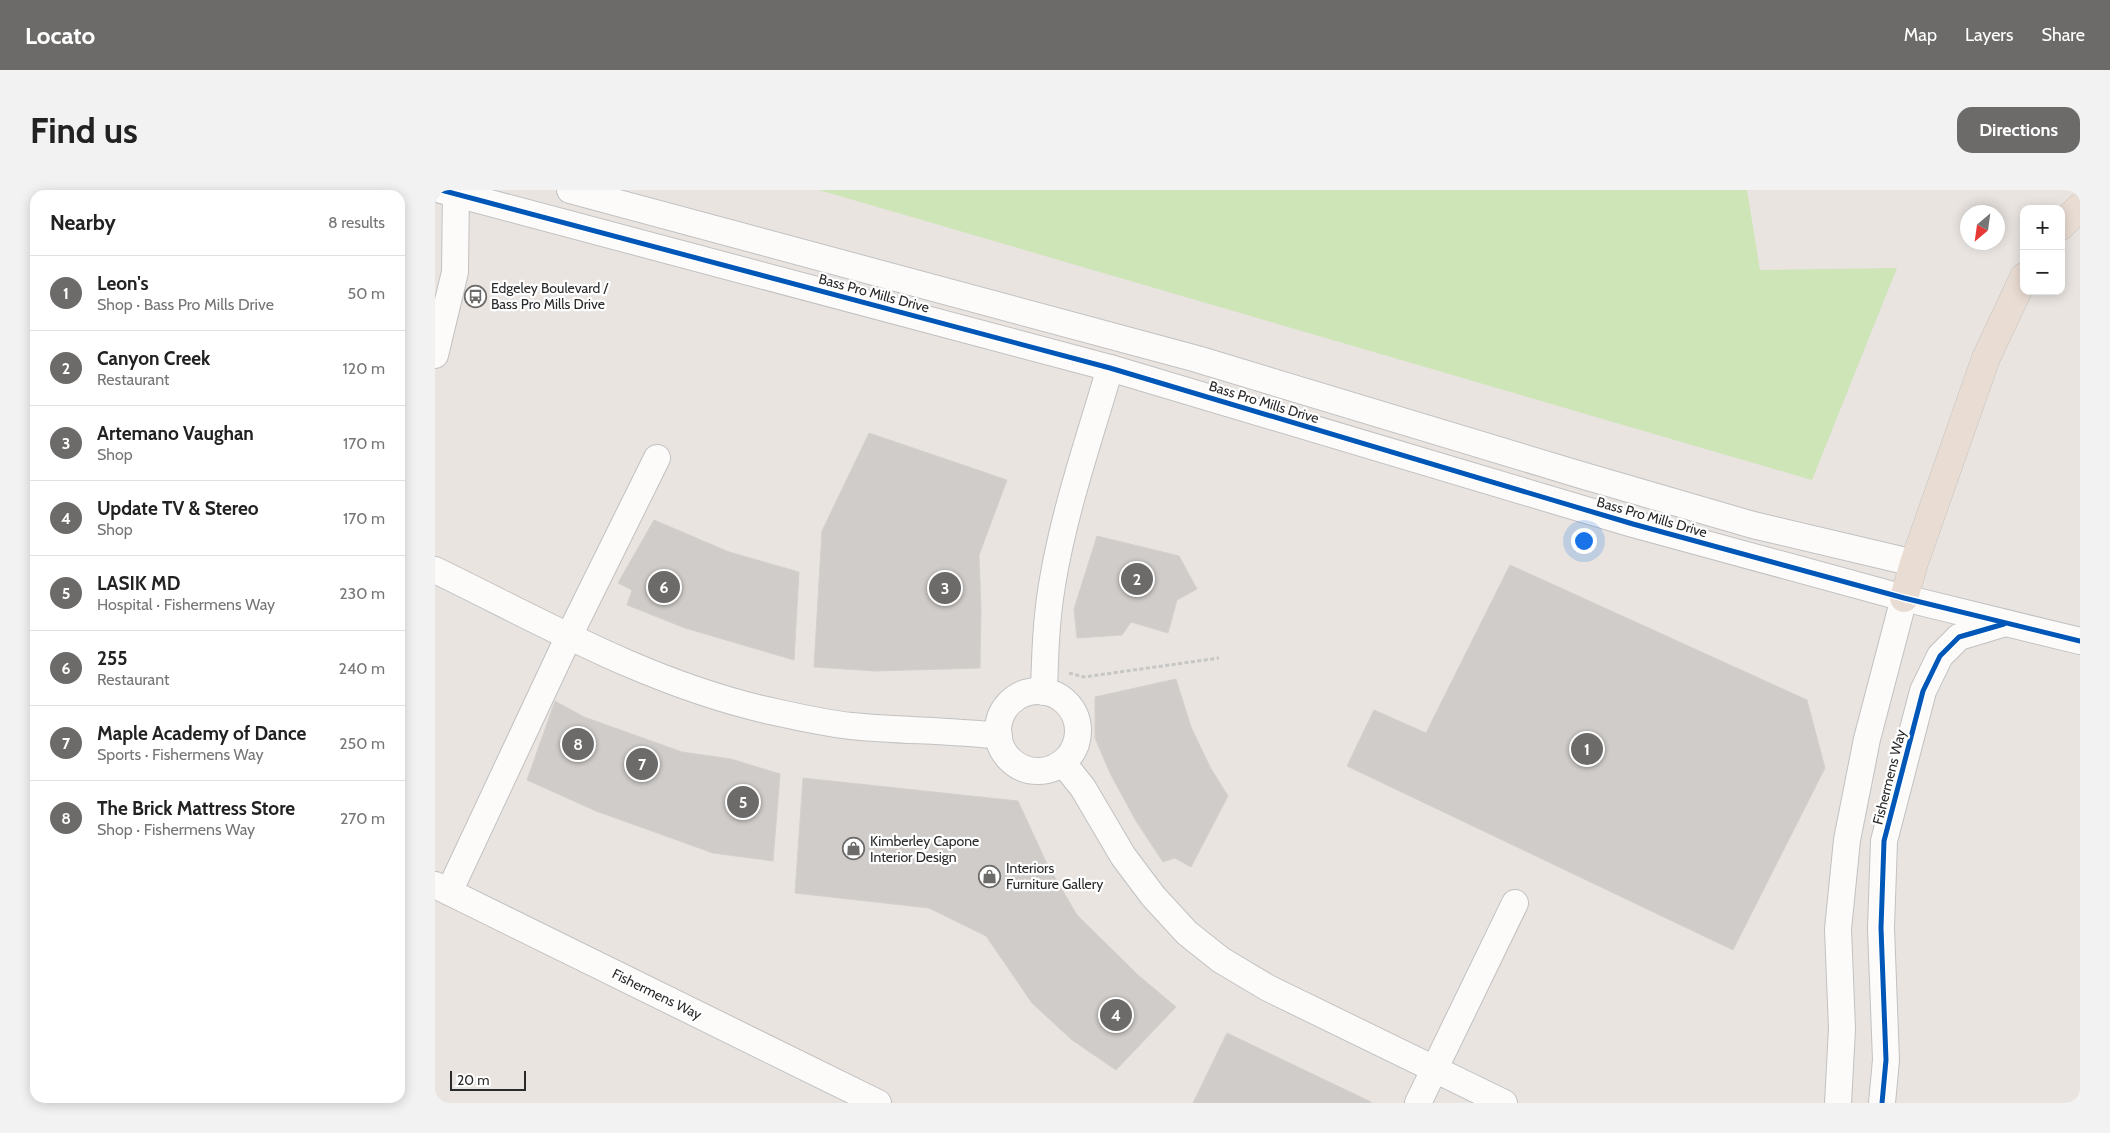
<!DOCTYPE html>
<meta charset="utf-8">
<style>
:root{--surface:#fff;--page:#f2f2f2;--text:#222;--muted:#767676;--line:#e0e0e0;--accent:#6d6b6a}
body{margin:0;font-family:Cabin,sans-serif;background:var(--page);color:var(--text)}
.controls{position:absolute;right:15px;top:15px;display:grid;overflow:hidden;border-radius:10px;box-shadow:0 2px 12px #0003}
.controls button{width:45px;height:45px;display:grid;place-items:center;padding:0;border:0;border-bottom:1px solid var(--line);background:var(--surface);color:var(--text);font:25px sans-serif}
.compass{position:absolute;left:1525px;top:15px;width:45px;height:45px;border-radius:50%;background:var(--surface);box-shadow:0 2px 12px #0003;rotate:209deg}
.scale{position:absolute;left:15px;bottom:12px;width:76px;box-sizing:border-box;padding-left:5px;border:2px solid #2a2a2a;border-top:0;font-size:14px;line-height:18px;white-space:nowrap;color:#2a2a2a;-webkit-text-stroke:4px #fff;paint-order:stroke}
.you{position:absolute;left:1148px;top:350px;width:18px;height:18px;margin:-12px;border:4px solid #fff;border-radius:50%;background:#1a73e8;box-shadow:0 0 0 8px #1a73e833}
.badge{display:grid;place-items:center;width:32px;height:32px;border-radius:50%;background:var(--accent);color:#fff;font-size:16px;font-weight:700}
.pin{position:absolute;translate:-50% -50%;border:2px solid #fff;box-shadow:0 1px 5px #0006}
.list{margin:0;padding:0;list-style:none}
h2{display:flex;justify-content:space-between;align-items:center;height:65px;margin:0;padding:0 20px;font-size:21px}
h2 small{font-size:16px;font-weight:400;color:var(--muted)}
.list li{display:grid;grid-template-columns:32px 1fr auto;gap:15px;align-items:center;box-sizing:border-box;height:75px;padding:0 20px;border-top:1px solid var(--line)}
.list b{display:block;font-size:19px;white-space:nowrap}
.list p{margin:0;font-size:16px;white-space:nowrap;color:var(--muted)}
.list em{font-size:16px;font-style:normal;color:var(--muted)}
.map{position:relative;flex:none;width:1645px;height:913px;overflow:hidden;border-radius:15px}
header{display:flex;align-items:center;gap:30px;box-sizing:border-box;height:70px;padding:0 25px;background:var(--accent);color:#fff}
header strong{font-size:24px}
nav{display:flex;gap:28px;margin-inline-start:auto;font-size:18px}
.intro{display:flex;align-items:center;justify-content:space-between;box-sizing:border-box;height:120px;padding:0 30px}
h1{margin:0;font-size:35px}
.button{padding:12px 22px;border-radius:15px;background:var(--accent);color:#fff;font-size:18px;font-weight:700}
main{display:flex;gap:30px;padding:0 30px}
aside{flex:1;background:var(--surface);border-radius:15px;box-shadow:0 2px 12px #0003}
.map>svg:first-child{display:block}
.green{fill:#cee5b7}
.building{fill:#d0ccc9;stroke:#d4d0cc}
.lines{fill:none;stroke-linecap:round;stroke-linejoin:round}
.minor-casing{stroke:#c2c1c2;stroke-width:28}
.highway-casing{stroke:#c4c3c1;stroke-width:29}
.path{stroke:#c6c6c5;stroke-width:3;stroke-dasharray:4 2.5;stroke-linecap:butt}
.minor{stroke:#fcfbfa;stroke-width:26}
.highway{stroke:#e9dcd3;stroke-width:28}
.cycleway-casing{stroke:#fff;stroke-width:8}
.cycleway{stroke:#0057b8;stroke-width:5}
.labels{text-anchor:middle;dominant-baseline:central;stroke-width:4.5;stroke-linejoin:round;paint-order:stroke}
.poi-label{font-size:14px;fill:#2a2a2a;stroke:#fff;text-anchor:start}
.street-label{font-size:14px;fill:#2a2a2a;stroke:#fff}
</style>
<header>
<strong>Locato</strong>
<nav><a>Map</a><a>Layers</a><a>Share</a></nav>
</header>
<div class="intro"><h1>Find us</h1><a class="button">Directions</a></div>
<main>
<aside>
<h2>Nearby<small>8 results</small></h2>
<ul class="list">
<li><span class="badge">1</span><div><b>Leon's</b><p>Shop · Bass Pro Mills Drive</p></div><em>50 m</em></li>
<li><span class="badge">2</span><div><b>Canyon Creek</b><p>Restaurant</p></div><em>120 m</em></li>
<li><span class="badge">3</span><div><b>Artemano Vaughan</b><p>Shop</p></div><em>170 m</em></li>
<li><span class="badge">4</span><div><b>Update TV &amp; Stereo</b><p>Shop</p></div><em>170 m</em></li>
<li><span class="badge">5</span><div><b>LASIK MD</b><p>Hospital · Fishermens Way</p></div><em>230 m</em></li>
<li><span class="badge">6</span><div><b>255</b><p>Restaurant</p></div><em>240 m</em></li>
<li><span class="badge">7</span><div><b>Maple Academy of Dance</b><p>Sports · Fishermens Way</p></div><em>250 m</em></li>
<li><span class="badge">8</span><div><b>The Brick Mattress Store</b><p>Shop · Fishermens Way</p></div><em>270 m</em></li>
</ul>
</aside>
<div class="map">
<svg width="1645" height="913" viewBox="0 0 1645 913">
<rect width="100%" height="100%" fill="#e9e4e0"/>
<path class="green" d="M 384,0 L 1312,0 L 1325,80 L 1462,78 L 1377,290 Z"/>
<g class="building">
<path d="M 434,243 L 572,290 L 544,365 L 546,419 L 545,478 L 441,481 L 379,477 L 387,341 Z"/>
<path d="M 219,330 L 294,362 L 364,382 L 359,470 L 250,438 L 192,415 L 197,400 L 183,393 Z"/>
<path d="M 662,346 L 744,366 L 762,399 L 742,410 L 733,443 L 696,432 L 687,445 L 642,448 L 639,419 Z"/>
<path d="M 1075,375 L 1372,510 L 1390,578 L 1298,760 L 912,576 L 939,520 L 991,543 Z"/>
<path d="M 741,489 L 756,537 L 775,577 L 793,606 L 756,677 L 740,668 L 728,672 L 701,631 L 675,583 L 660,548 L 660,507 Z"/>
<path d="M 120,511 L 149,527 L 247,562 L 296,569 L 345,584 L 338,671 L 278,663 L 161,621 L 92,590 Z"/>
<path d="M 368,588 L 583,611 L 612,674 L 642,725 L 703,785 L 741,817 L 681,880 L 637,850 L 597,813 L 551,746 L 494,718 L 360,703 Z"/>
<path d="M 792,843 L 936,912 L 936,913 L 758,913 Z"/>
</g>
<g class="lines">
<defs>
<g id="minor">
<path d="M 6,0 L 675,178 L 1198,334 L 1469,408 L 1645,451"/>
<path d="M 135,0 L 762,169 L 1146,285 L 1318,335 L 1479,373"/>
<path d="M 0,165 L 20,82 L 21,0"/>
<path d="M 0,380 C 109,433 211,492 331,520 C 358,526 388,533 416,536 C 465,541 515,540 564,546"/>
<circle cx="603" cy="541" r="40"/>
<path d="M 609,502 C 610,466 611,431 617,395 C 629,321 654,250 675,178"/>
<path d="M 628,573 L 648,598 L 688,666 L 718,706 L 752,743 L 786,770 L 833,798 L 1069,913"/>
<path d="M 0,695 L 443,913"/>
<path d="M 14,702 L 133,448 L 222,268"/>
<path d="M 983,913 L 1080,713"/>
<path d="M 1403,913 L 1407,839 L 1403,739 L 1412,650 L 1432,549 L 1469,408"/>
<path d="M 1447,913 L 1451,870 L 1446,738 L 1449,651 L 1488,501 L 1505,466 L 1524,447 L 1570,433"/>
</g>
<g id="highway">
<path d="M 1626,36 L 1645,17"/>
<path d="M 1469,408 L 1479,373 L 1551,168 L 1589,87"/>
</g>
</defs>
<use href="#minor" class="minor-casing"/>
<use href="#highway" class="highway-casing"/>
<path class="path" d="M 634,483 L 649,487 L 784,468"/>
<use href="#minor" class="minor"/>
<use href="#highway" class="highway"/>
<defs>
<g id="cycleway">
<path d="M 6,0 L 675,178 L 1198,334 L 1469,408 L 1645,451"/>
<path d="M 1447,913 L 1451,870 L 1446,738 L 1449,651 L 1488,501 L 1505,466 L 1524,447 L 1569,434"/>
</g>
</defs>
<use href="#cycleway" class="cycleway-casing"/>
<use href="#cycleway" class="cycleway"/>
</g>
<defs>
<symbol id="bus-ring" viewBox="-11 -11 22 22"><circle r="9.5" fill="#fff" stroke="#6d6b6a" stroke-width="1.5"/><path d="M-5-6H5V4H4V6H2V4H-2V6H-4V4H-5ZM-3.5-4V0h7V-4ZM-3.5 1.2v1.5H-2V1.2ZM2 1.2v1.5H3.5V1.2Z" fill="#6d6b6a"/></symbol>
<symbol id="shop-ring" viewBox="-11 -11 22 22"><circle r="9.5" fill="#fff" stroke="#6d6b6a" stroke-width="1.5"/><path d="M-5-2.5h2.3a2.7 3.5 0 0 1 5.4 0H5L5.5 6h-11ZM-1.5-2.5h3a1.5 2.3 0 0 0-3 0Z" fill="#6d6b6a"/></symbol>
</defs>
<g fill-rule="evenodd">
<use href="#bus-ring" x="28" y="94" width="25" height="25"/>
<use href="#shop-ring" x="406" y="646" width="25" height="25"/>
<use href="#shop-ring" x="542" y="674" width="25" height="25"/>
</g>
<g class="labels">
<g class="poi-label">
<text x="56" y="98">Edgeley Boulevard /<tspan x="56" dy="16">Bass Pro Mills Drive</tspan></text>
<text x="435" y="651">Kimberley Capone<tspan x="435" dy="16">Interior Design</tspan></text>
<text x="571" y="678">Interiors<tspan x="571" dy="16">Furniture Gallery</tspan></text>
</g>
<g class="street-label">
<text transform="translate(439 103) rotate(15)">Bass Pro Mills Drive</text>
<text transform="translate(829 212) rotate(17)">Bass Pro Mills Drive</text>
<text transform="translate(1217 327) rotate(16)">Bass Pro Mills Drive</text>
<text transform="translate(1454 587) rotate(-76)">Fishermens Way</text>
<text transform="translate(222 804) rotate(26)">Fishermens Way</text>
</g>
</g>
</svg>
<div class="controls">
<button>+</button>
<button>−</button>
</div>
<svg class="compass" viewBox="-18 -18 36 36"><path d="M0-13l5 13h-10z" fill="#e53935"/><path d="M0 13l5-13h-10z" fill="#767676"/></svg>
<div class="scale">20 m</div>
<div class="you"></div>
<div class="pin badge" style="left:1152px;top:559px">1</div>
<div class="pin badge" style="left:702px;top:389px">2</div>
<div class="pin badge" style="left:510px;top:398px">3</div>
<div class="pin badge" style="left:681px;top:825px">4</div>
<div class="pin badge" style="left:308px;top:612px">5</div>
<div class="pin badge" style="left:229px;top:397px">6</div>
<div class="pin badge" style="left:207px;top:574px">7</div>
<div class="pin badge" style="left:143px;top:554px">8</div>
</div>
</main>
